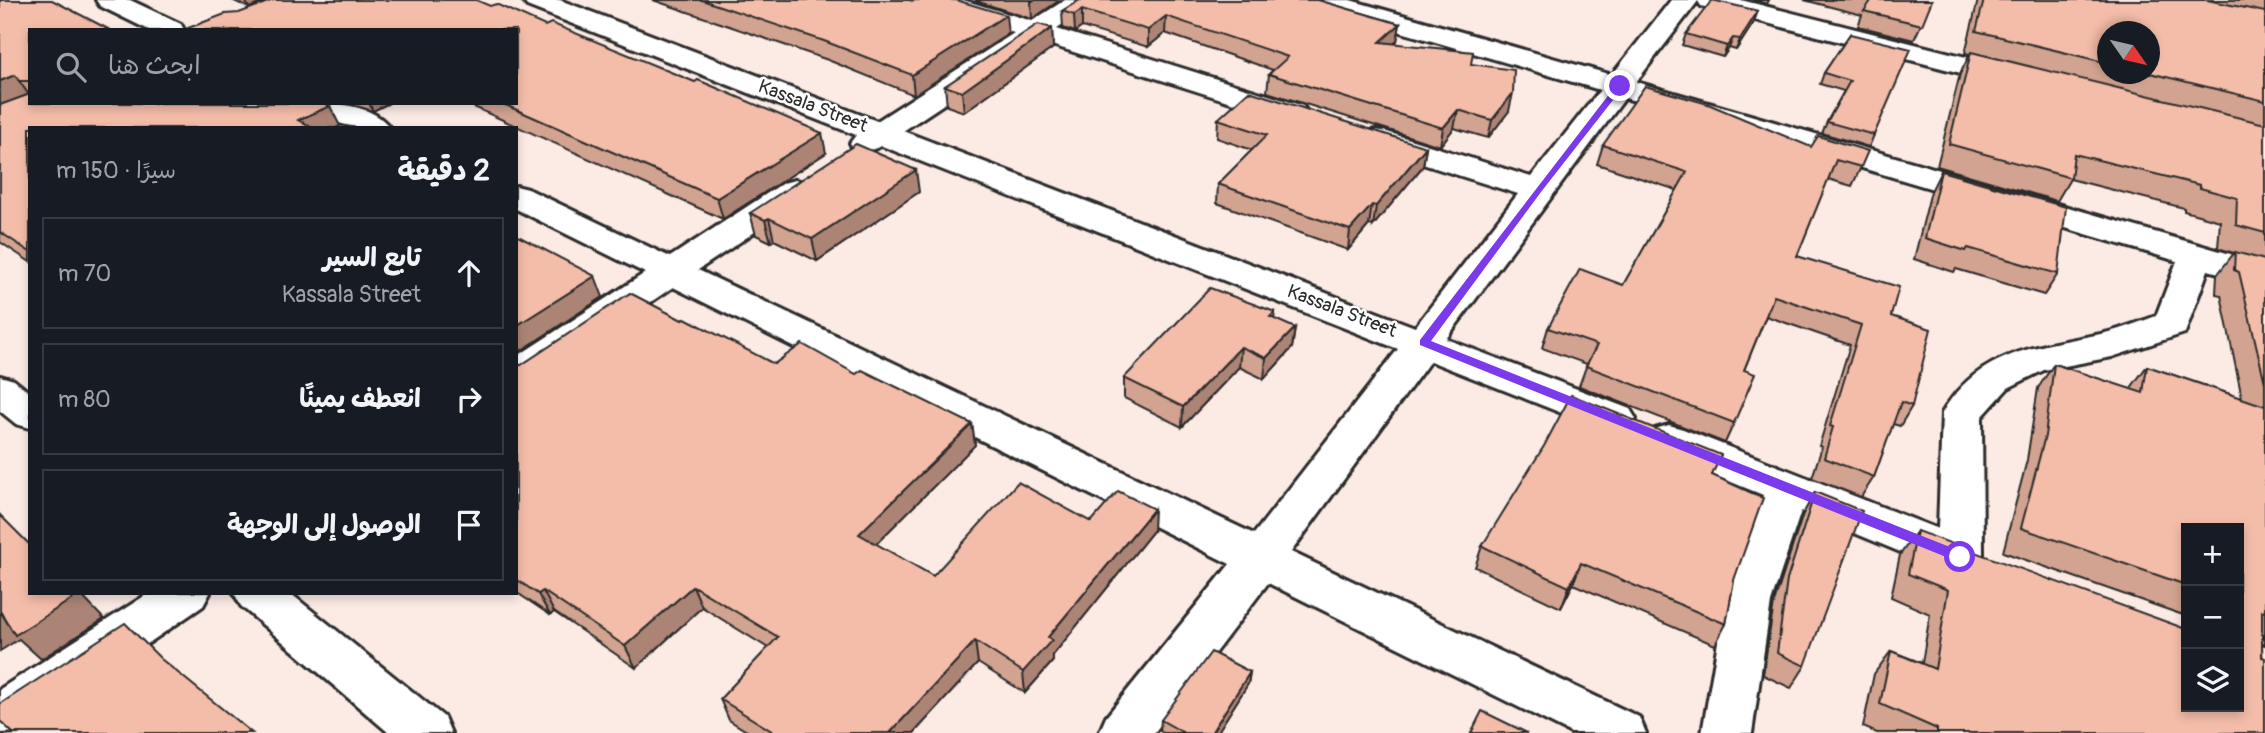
<!DOCTYPE html>
<html lang="ar">
<meta charset="utf-8">
<style>
:root{--surface:#171b24;--page:#20242c;--text:#f1f3f6;--muted:#9ea1a6;--line:#363941}
body{margin:0;font-family:Pangolin,"Playpen Sans Arabic",sans-serif;background:var(--page);color:var(--text);direction:rtl}
.controls{position:absolute;right:21px;bottom:21px;display:grid;overflow:hidden;border-radius:0px;box-shadow:0 4px 10px #0003}
.controls button{width:63px;height:63px;display:grid;place-items:center;padding:0;border:0;border-bottom:2px solid var(--line);background:var(--surface);color:var(--text);font:35px sans-serif}
.compass{position:absolute;left:2097px;top:21px;width:63px;height:63px;border-radius:50%;background:var(--surface);box-shadow:0 4px 10px #0003;rotate:124deg}
.stop{position:absolute;width:21px;height:21px;margin:-16px;border:5px solid #7c3aed;border-radius:50%;background:#fff}
.stop.end{background:#7c3aed;border-color:#fff;box-shadow:0 2px 7px #0008}
.list{margin:0;padding:0;list-style:none}
h2{display:flex;justify-content:space-between;align-items:center;height:91px;margin:0;padding:0 28px;font-size:30px}
h2 small{font-size:23px;font-weight:400;color:var(--muted)}
.list li{display:grid;grid-template-columns:46px 1fr auto;gap:21px;align-items:center;box-sizing:border-box;height:112px;margin:0 14px 14px;padding:0 14px;border:2px solid var(--line);border-radius:0px}
.list b{display:block;font-size:26px;white-space:nowrap}
.list p{margin:0;font-size:23px;white-space:nowrap;color:var(--muted)}
.list em{font-size:23px;font-style:normal;color:var(--muted)}
.icon{flex:none;width:38px;height:38px;fill:none;stroke:currentColor;stroke-width:2;stroke-linecap:round;stroke-linejoin:round}
.map{position:relative;flex:none;width:2265px;height:733px;overflow:hidden;direction:ltr}
.search{position:absolute;background:var(--surface);box-shadow:0 4px 10px #0003;left:28px;top:28px;width:490px;height:77px;display:flex;align-items:center;gap:18px;box-sizing:border-box;padding:0 24px;border-radius:0px;color:var(--muted);font-size:26px}
.panel{position:absolute;background:var(--surface);box-shadow:0 4px 10px #0003;left:28px;top:126px;width:490px;height:469px;border-radius:0px;direction:rtl}
.map>svg:first-child{display:block}
.lines{fill:none;stroke-linecap:round;stroke-linejoin:round}
.minor-casing{stroke:#2b2b2b;stroke-width:6}
.minor{fill:#fff;fill-rule:evenodd}
.wall{fill:#d2a391;stroke:#2b2b2b;stroke-width:2;fill-rule:evenodd}
.shaded-wall{fill:#ab8476;stroke:#2b2b2b;stroke-width:2}
.building{fill:#f4bda9;stroke:#2b2b2b;stroke-width:2}
.route{fill:#7c3aed}
.labels{text-anchor:middle;dominant-baseline:central;stroke-width:5;stroke-linejoin:round;paint-order:stroke}
.street-label{font-size:19px;fill:#2b2b2b;stroke:#fff}
</style>
<div class="map">
<svg width="2265" height="733" viewBox="0 0 2265 733">
<rect width="100%" height="100%" fill="#fcebe5"/>
<filter id="ink" filterUnits="userSpaceOnUse"><feTurbulence type="fractalNoise" baseFrequency=".0143" numOctaves="2"/><feDisplacementMap in="SourceGraphic" scale="14" xChannelSelector="R" yChannelSelector="G"/><feConvolveMatrix kernelMatrix="1 2 1 2 8 2 1 2 1" color-interpolation-filters="sRGB"/></filter>
<g filter="url(#ink)">
<g class="lines">
<defs>
<g id="minor">
<path d="M 96,0 L 130,0 L 181,24 L 184,30 L 149,30 L 100,6 Z"/>
<path d="M 523,0 L 560,0 L 877,121 L 1014,33 L 927,6 L 923,0 L 963,0 L 1032,21 L 1065,0 L 1096,0 L 1092,6 L 1057,29 L 1303,106 L 1307,112 L 1303,118 L 1292,121 L 1281,118 L 1039,41 L 903,131 L 1415,327 L 1518,194 L 1365,146 L 1361,139 L 1365,132 L 1376,130 L 1387,132 L 1531,177 L 1600,90 L 1312,6 L 1308,0 L 1350,0 L 1612,75 L 1671,0 L 1741,0 L 2025,72 L 2029,78 L 2025,84 L 2015,87 L 1701,6 L 1698,1 L 1636,82 L 2265,264 L 2265,286 L 2208,270 L 2185,333 L 2112,357 L 2044,370 L 2008,388 L 1982,417 L 1983,557 L 1977,570 L 1961,575 L 1944,570 L 1801,511 L 1771,602 L 1752,733 L 1702,733 L 1725,602 L 1763,495 L 1655,451 L 1649,440 L 1655,429 L 1669,425 L 1683,429 L 1938,529 L 1942,413 C 1979,349 2041,347 2105,333 C 2122,329 2139,322 2156,316 L 2177,261 L 1625,98 L 1446,339 L 1630,409 L 1636,419 L 1630,429 L 1616,433 L 1602,429 L 1430,361 L 1291,552 L 1639,717 L 1646,733 L 1571,733 L 1268,583 L 1154,733 L 1099,733 L 1106,717 L 1230,564 L 673,287 L 530,384 L 516,388 L 516,357 L 645,273 L 516,209 L 516,186 L 528,189 L 670,257 L 783,183 L 795,180 L 807,183 L 811,190 L 807,197 L 698,270 L 1254,534 L 1398,349 L 882,146 L 865,152 L 854,150 L 850,143 L 856,135 L 527,6 Z"/>
<path d="M 309,103 C 335,103 373,104 390,128 C 364,128 326,128 309,103 Z"/>
<path d="M 0,376 L 14,380 L 30,393 L 30,428 L 16,424 L 0,411 Z"/>
<path d="M 149,593 L 210,593 L 203,606 L 18,732 L 0,733 L 0,689 Z"/>
<path d="M 234,593 L 290,593 L 444,717 L 451,733 L 389,733 L 241,606 Z"/>
</g>
</defs>
<use href="#minor" class="minor-casing"/>
<use href="#minor" class="minor"/>
</g>
<g class="wall">
<path d="M 0,0 L 30,30 L 30,103 L 340,126 L 336,128 L 30,128 L 30,262 L 0,242 Z"/>
<path d="M 232,0 L 269,0 L 249,8 Z"/>
<path d="M 653,0 L 909,0 L 1008,34 L 914,95 L 828,60 Z"/>
<path d="M 976,0 L 1060,0 L 1032,19 L 976,1 Z"/>
<path d="M 1080,0 L 1321,1 L 1400,24 L 1397,41 L 1395,43 L 1471,64 L 1509,111 L 1488,138 L 1454,128 L 1440,146 L 1267,92 L 1269,74 L 1273,70 L 1165,33 L 1148,47 L 1082,27 L 1075,32 L 1063,28 L 1062,11 Z"/>
<path d="M 1753,0 L 1769,0 L 1767,4 Z"/>
<path d="M 1804,0 L 1932,0 L 1914,40 L 1858,26 L 1862,15 Z"/>
<path d="M 1978,0 L 2265,0 L 2265,645 L 2262,644 L 2265,733 L 1877,733 L 1863,727 L 1874,674 L 1891,651 L 1922,663 L 1930,614 L 1891,597 L 1900,555 L 1917,531 L 2239,707 L 2239,528 L 2186,528 L 2186,616 L 2003,552 L 2027,460 L 2038,388 L 2054,364 L 2130,389 L 2147,366 L 2242,398 L 2221,295 L 2216,294 L 2217,275 L 2234,253 L 2218,248 L 2220,221 L 2184,211 L 2184,208 L 2070,179 L 2057,201 L 1937,166 L 1960,74 L 1970,54 L 1965,53 ZM 2108,32 L 2150,74 L 2108,74 Z"/>
<path d="M 1754,22 L 1736,50 L 1729,48 L 1723,57 L 1682,45 L 1686,34 Z"/>
<path d="M 1052,28 L 1053,48 L 964,112 L 947,106 L 945,86 Z"/>
<path d="M 516,30 L 826,153 L 723,219 L 465,103 L 516,103 Z"/>
<path d="M 1850,34 L 1874,135 L 1869,147 L 1822,133 L 1827,122 L 1844,91 L 1820,84 L 1824,73 Z"/>
<path d="M 346,103 L 389,103 L 373,111 Z"/>
<path d="M 1218,119 L 1426,147 L 1423,166 L 1373,226 L 1369,225 L 1348,250 L 1217,203 L 1218,184 L 1252,150 L 1217,138 Z"/>
<path d="M 1603,145 L 1811,147 L 1861,167 L 1852,186 L 1828,179 L 1797,256 L 1891,316 L 1912,406 L 1900,426 L 1893,424 L 1874,477 L 1861,497 L 1812,478 L 1822,447 L 1819,446 L 1850,345 L 1766,316 L 1744,370 L 1734,423 L 1725,443 L 1579,386 L 1587,364 L 1542,348 L 1548,328 L 1623,285 L 1677,190 L 1597,164 Z"/>
<path d="M 1941,171 L 2058,274 L 2044,295 L 1956,269 L 1954,272 L 1914,259 L 1931,191 Z"/>
<path d="M 919,192 L 817,261 L 774,240 L 771,242 L 756,235 L 750,213 Z"/>
<path d="M 1275,312 L 1274,319 L 1295,328 L 1292,348 L 1264,379 L 1239,367 L 1182,427 L 1124,398 L 1124,378 Z"/>
<path d="M 682,320 L 774,364 L 856,374 L 972,424 L 975,445 L 876,544 L 933,576 L 1091,522 L 1153,531 L 1053,655 L 1053,661 L 1025,693 L 978,663 L 914,733 L 750,733 L 729,720 L 720,699 L 768,648 L 702,607 L 636,668 L 554,612 L 550,615 L 516,592 L 516,366 Z"/>
<path d="M 1712,475 L 1734,580 L 1726,624 L 1715,645 L 1573,584 L 1561,608 L 1475,567 L 1482,546 Z"/>
<path d="M 1815,492 L 1805,666 L 1791,688 L 1763,675 L 1774,603 L 1803,514 Z"/>
<path d="M 1250,672 L 1248,684 L 1217,733 L 1163,733 L 1160,731 L 1161,720 Z"/>
</g>
<g class="shaded-wall">
<path d="M 245,0 L 269,0 L 249,8 Z"/>
<path d="M 1034,0 L 1060,0 L 1032,19 L 1031,2 Z"/>
<path d="M 1082,10 L 1082,27 L 1075,32 L 1074,15 Z"/>
<path d="M 1758,11 L 1754,22 L 1736,50 L 1740,39 Z"/>
<path d="M 1006,15 L 1008,34 L 914,95 L 912,75 Z"/>
<path d="M 1166,16 L 1165,33 L 1148,47 L 1148,30 Z"/>
<path d="M 1400,24 L 1397,41 L 1377,59 L 1380,42 Z"/>
<path d="M 1052,28 L 1053,48 L 964,112 L 962,92 Z"/>
<path d="M 1733,38 L 1729,48 L 1723,57 L 1727,46 Z"/>
<path d="M 15,75 L 29,95 L 0,106 L 0,81 Z"/>
<path d="M 1513,93 L 1509,111 L 1488,138 L 1492,120 Z"/>
<path d="M 369,103 L 389,103 L 373,111 Z"/>
<path d="M 330,106 L 340,126 L 336,128 L 302,128 L 298,120 Z"/>
<path d="M 1458,110 L 1454,128 L 1440,146 L 1443,128 Z"/>
<path d="M 822,133 L 826,153 L 723,219 L 717,198 Z"/>
<path d="M 1426,147 L 1423,166 L 1373,226 L 1376,206 Z"/>
<path d="M 916,170 L 919,192 L 817,261 L 812,239 Z"/>
<path d="M 1372,205 L 1369,225 L 1348,250 L 1350,230 Z"/>
<path d="M 769,218 L 774,240 L 771,242 L 765,220 Z"/>
<path d="M 595,276 L 603,297 L 516,354 L 516,326 Z"/>
<path d="M 1295,328 L 1292,348 L 1264,379 L 1266,358 Z"/>
<path d="M 1241,347 L 1239,367 L 1182,427 L 1183,407 Z"/>
<path d="M 972,424 L 975,445 L 864,556 L 859,534 Z"/>
<path d="M 1154,509 L 1153,531 L 1053,655 L 1053,661 L 1025,693 L 1023,672 L 1048,637 Z"/>
<path d="M 1581,563 L 1573,584 L 1561,608 L 1569,587 Z"/>
<path d="M 693,586 L 702,607 L 636,668 L 625,646 Z"/>
<path d="M 543,591 L 554,612 L 550,615 L 538,594 Z"/>
<path d="M 80,594 L 104,619 L 41,659 L 19,639 L 0,651 L 0,611 Z"/>
<path d="M 975,641 L 978,663 L 914,733 L 890,733 Z"/>
<path d="M 1250,672 L 1248,684 L 1217,733 L 1211,733 Z"/>
</g>
<g class="building">
<path d="M 0,0 L 52,0 L 110,30 L 30,30 L 30,81 L 19,81 L 15,75 L 0,81 Z"/>
<path d="M 273,0 L 476,0 L 490,6 L 496,4 L 545,26 L 551,23 L 695,82 L 698,80 L 822,133 L 717,198 L 501,103 L 516,103 L 516,30 L 183,30 L 225,14 L 239,13 Z"/>
<path d="M 702,0 L 909,0 L 913,1 L 915,0 L 956,0 L 1006,15 L 912,75 L 824,41 Z"/>
<path d="M 1080,0 L 1318,0 L 1400,24 L 1380,42 L 1473,52 L 1471,64 L 1514,70 L 1513,93 L 1492,120 L 1458,110 L 1443,128 L 1269,74 L 1288,57 L 1166,16 L 1148,30 L 1082,10 L 1074,15 L 1062,11 Z"/>
<path d="M 1712,0 L 1758,11 L 1740,39 L 1733,38 L 1727,46 L 1686,34 Z"/>
<path d="M 1869,0 L 1932,0 L 1922,25 L 1864,11 L 1871,1 Z"/>
<path d="M 1984,0 L 2207,0 L 2265,12 L 2265,101 L 2150,73 L 2150,32 L 2108,32 L 2108,63 L 1976,31 Z"/>
<path d="M 1038,24 L 1052,28 L 962,92 L 945,86 Z"/>
<path d="M 1850,34 L 1911,49 L 1874,135 L 1827,122 L 1850,81 L 1824,73 Z"/>
<path d="M 1971,52 L 2265,124 L 2265,233 L 2236,225 L 2237,198 L 2200,188 L 2200,185 L 2074,154 L 2071,178 L 1949,144 Z"/>
<path d="M 1645,86 L 1708,104 L 1811,147 L 1818,136 L 1868,151 L 1861,167 L 1836,160 L 1797,256 L 1899,287 L 1891,316 L 1931,329 L 1912,406 L 1901,402 L 1874,477 L 1824,458 L 1833,427 L 1830,426 L 1861,325 L 1774,296 L 1744,370 L 1755,374 L 1734,423 L 1586,366 L 1597,345 L 1548,328 L 1580,269 L 1623,285 L 1687,172 L 1603,145 Z"/>
<path d="M 1249,91 L 1426,147 L 1376,206 L 1372,205 L 1350,230 L 1218,184 L 1267,135 L 1218,119 Z"/>
<path d="M 30,94 L 30,103 L 324,103 L 330,106 L 298,120 L 313,128 L 30,128 L 30,252 L 0,232 L 0,105 Z"/>
<path d="M 856,144 L 916,170 L 812,239 L 769,218 L 765,220 L 750,213 Z"/>
<path d="M 1941,171 L 2066,207 L 2058,274 L 1968,248 L 1966,251 L 1925,238 Z"/>
<path d="M 516,235 L 595,276 L 516,326 Z"/>
<path d="M 2235,252 L 2265,260 L 2265,383 L 2239,272 L 2234,270 Z"/>
<path d="M 1210,288 L 1275,312 L 1270,317 L 1295,328 L 1266,358 L 1241,347 L 1183,407 L 1124,378 Z"/>
<path d="M 630,293 L 682,320 L 685,318 L 774,364 L 802,344 L 856,374 L 862,370 L 972,424 L 859,534 L 933,576 L 1018,482 L 1091,522 L 1118,491 L 1154,509 L 1048,637 L 1052,640 L 1023,672 L 975,641 L 890,733 L 775,733 L 720,699 L 778,637 L 693,586 L 625,646 L 543,591 L 538,594 L 516,579 L 516,366 L 521,365 Z"/>
<path d="M 2054,364 L 2143,393 L 2147,366 L 2265,406 L 2265,612 L 2262,611 L 2262,657 L 2265,658 L 2265,733 L 1937,733 L 1937,729 L 1880,704 L 1891,651 L 1935,669 L 1948,590 L 1908,574 L 1917,531 L 2186,629 L 2186,707 L 2239,707 L 2239,528 L 2186,528 L 2186,585 L 2021,528 L 2045,436 Z"/>
<path d="M 1571,395 L 1721,455 L 1712,475 L 1763,498 L 1734,580 L 1726,624 L 1581,563 L 1569,587 L 1482,546 L 1544,446 Z"/>
<path d="M 1815,492 L 1862,511 L 1805,666 L 1777,653 L 1787,580 Z"/>
<path d="M 0,515 L 30,545 L 30,593 L 80,594 L 15,635 L 0,611 Z"/>
<path d="M 125,623 L 161,659 L 252,733 L 13,733 L 0,721 L 0,704 Z"/>
<path d="M 1211,652 L 1250,672 L 1211,733 L 1184,733 L 1161,720 Z"/>
<path d="M 1482,711 L 1527,733 L 1471,733 Z"/>
</g>
</g>
<path class="route" d="M 1617,84 L 1624,86 L 1541,192 L 1431,341 L 1965,553 L 1965,561 L 1956,561 L 1420,345 L 1420,340 Z"/>
<g class="labels">
<g class="street-label">
<text transform="translate(813 106) rotate(21)">Kassala Street</text>
<text transform="translate(1342 311) rotate(21)">Kassala Street</text>
</g>
</g>
</svg>
<div class="controls">
<button>+</button>
<button>−</button>
<button><svg class="icon" aria-label="layers" viewBox="0 0 24 24"><path d="M12 4l9 5-9 5-9-5zM3 14l9 5 9-5"/></svg></button>
</div>
<svg class="compass" viewBox="-18 -18 36 36"><path d="M0-13l5 13h-10z" fill="#e53935"/><path d="M0 13l5-13h-10z" fill="#9ea1a6"/></svg>
<div class="stop" style="left:1960px;top:557px"></div>
<div class="stop end" style="left:1620px;top:86px"></div>
<div class="search"><svg class="icon" aria-label="search" viewBox="0 0 24 24"><circle cx="10" cy="10" r="6"/><path d="M15 15l6 6"/></svg>ابحث هنا</div>
<section class="panel">
<h2>2 دقيقة<small>سيرًا · 150 m</small></h2>
<ul class="list">
<li><svg class="icon" aria-label="ahead" viewBox="0 0 24 24"><path d="M12 20V5M6 11l6-6 6 6"/></svg><div><b>تابع السير</b><p>Kassala Street</p></div><em>70 m</em></li>
<li><svg class="icon" aria-label="right" viewBox="0 0 24 24"><path d="M7 20v-9h11M14 6l5 5-5 5"/></svg><div><b>انعطف يمينًا</b></div><em>80 m</em></li>
<li><svg class="icon" aria-label="arrive" viewBox="0 0 24 24"><path d="M6 21V4h12l-3 4 3 4H6"/></svg><div><b>الوصول إلى الوجهة</b></div></li>
</ul>
</section>
</div>
